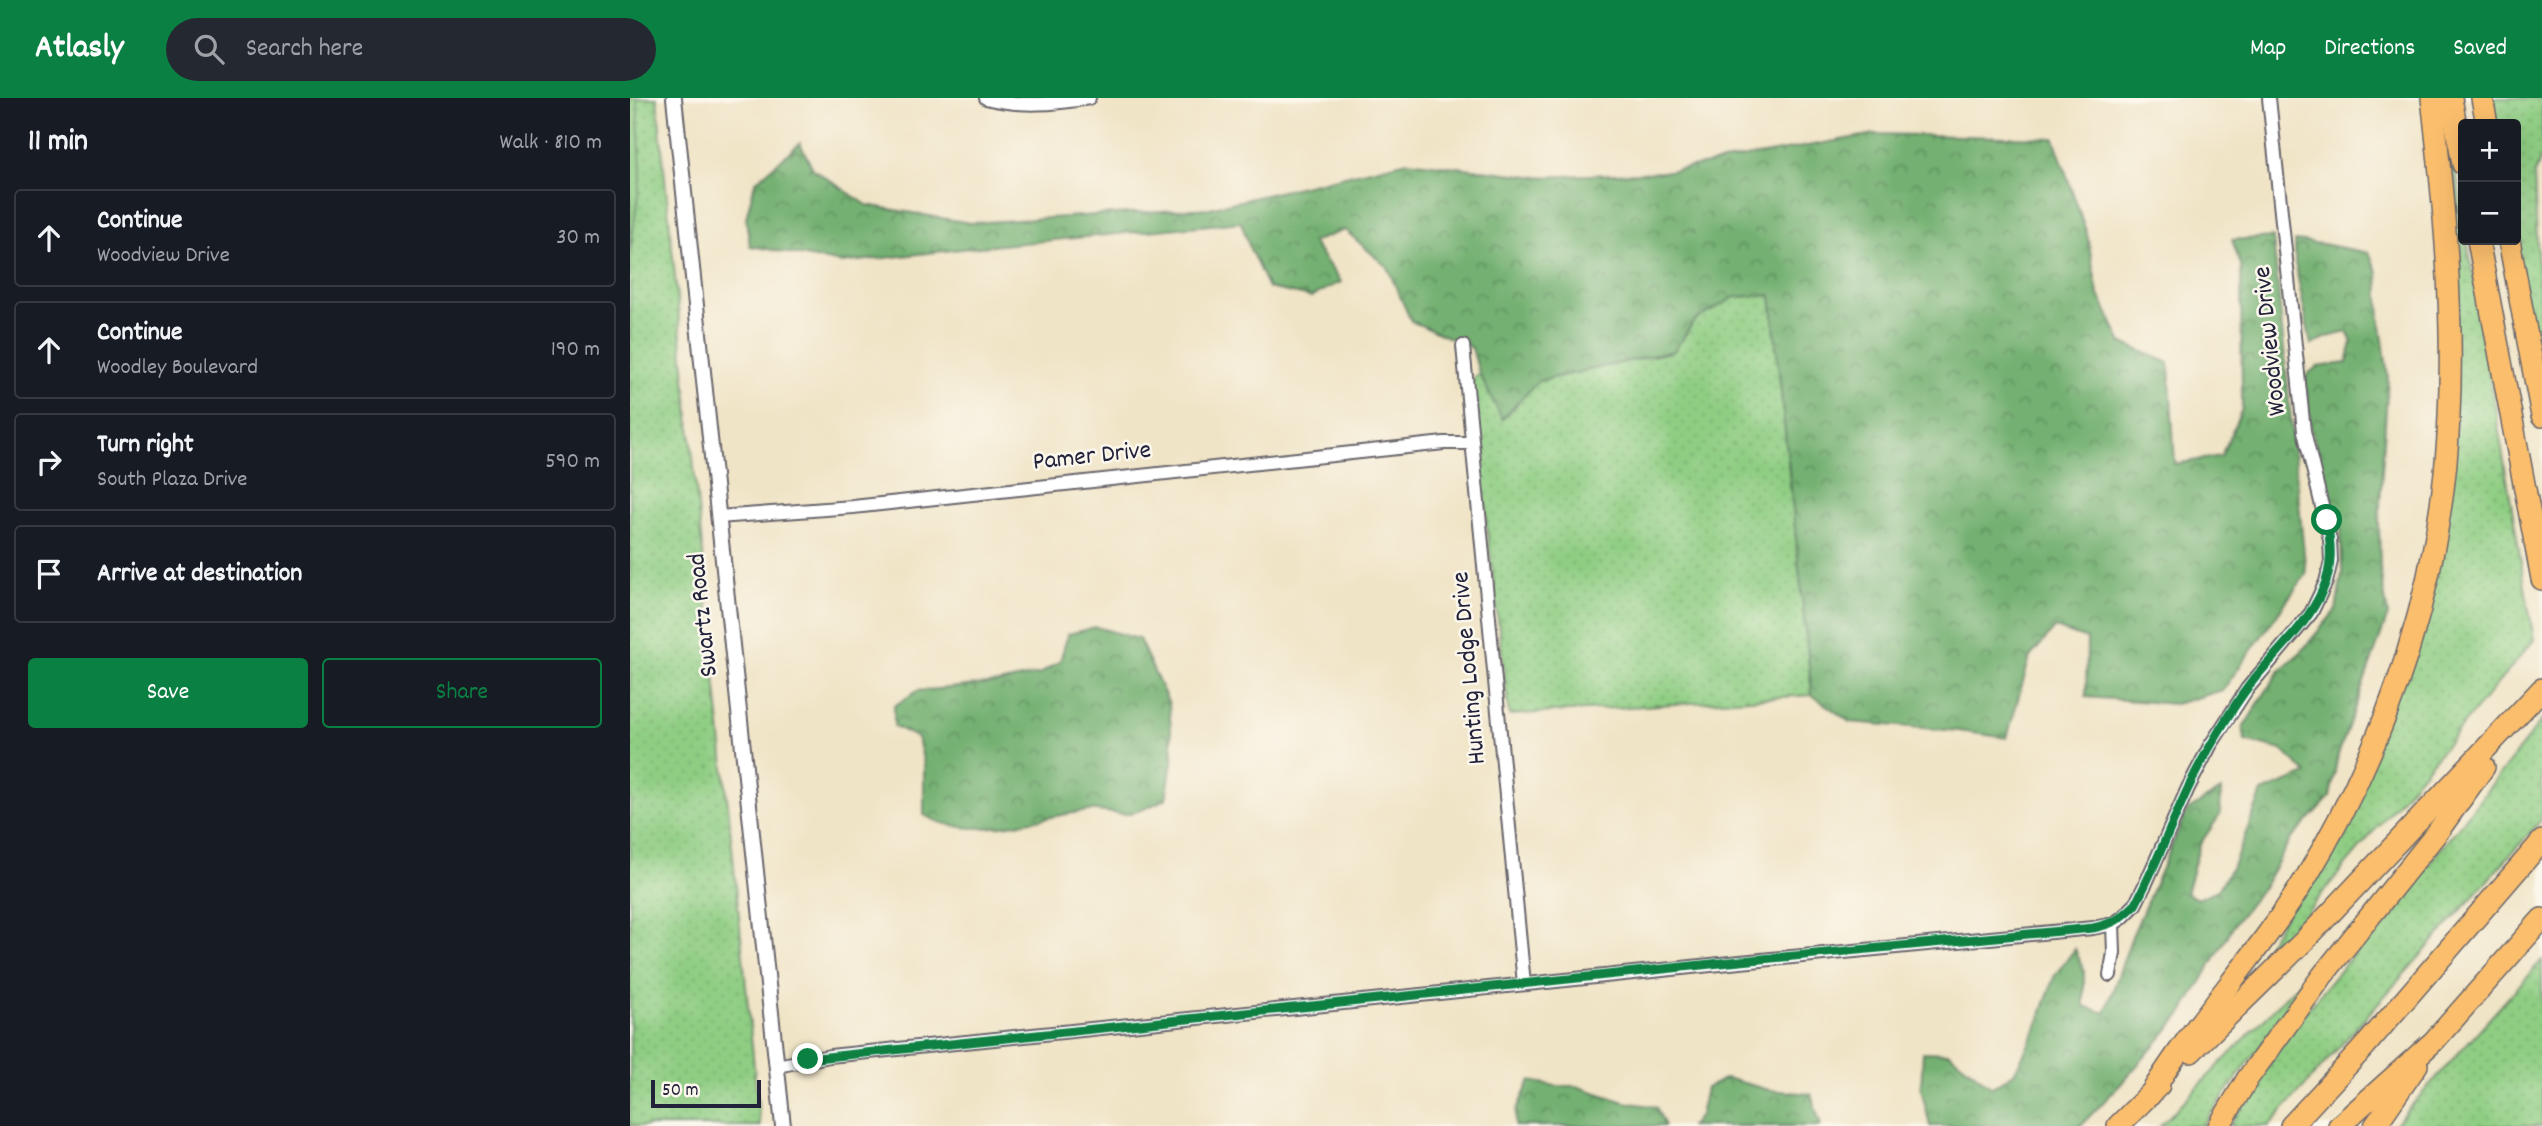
<!DOCTYPE html>
<meta charset="utf-8">
<style>
:root{--surface:#171b24;--page:#242831;--text:#f1f3f6;--muted:#9ea1a6;--line:#363941;--accent:#0b8043}
body{margin:0;font-family:Dekko,sans-serif;background:var(--page);color:var(--text)}
.controls{position:absolute;right:21px;top:21px;display:grid;overflow:hidden;border-radius:7px;box-shadow:0 7px 28px #0002}
.controls button{width:63px;height:63px;display:grid;place-items:center;padding:0;border:0;border-bottom:2px solid var(--line);background:var(--surface);color:var(--text);font:35px sans-serif}
.scale{position:absolute;left:21px;bottom:18px;width:110px;box-sizing:border-box;padding-left:7px;border:4px solid #22223b;border-top:0;font-size:19px;line-height:24px;white-space:nowrap;color:#22223b;-webkit-text-stroke:5px #fbf7ec;paint-order:stroke}
.stop{position:absolute;width:21px;height:21px;margin:-16px;border:5px solid #0b8043;border-radius:50%;background:#fff}
.stop.end{background:#0b8043;border-color:#fff;box-shadow:0 2px 7px #0008}
.list{margin:0;padding:0;list-style:none}
h2{display:flex;justify-content:space-between;align-items:center;height:91px;margin:0;padding:0 28px;font-size:30px}
h2 small{font-size:23px;font-weight:400;color:var(--muted)}
.list li{display:grid;grid-template-columns:46px 1fr auto;gap:21px;align-items:center;box-sizing:border-box;height:98px;margin:0 14px 14px;padding:0 14px;border:2px solid var(--line);border-radius:7px}
.list b{display:block;font-size:26px;white-space:nowrap}
.list p{margin:0;font-size:23px;white-space:nowrap;color:var(--muted)}
.list em{font-size:23px;font-style:normal;color:var(--muted)}
.actions{display:flex;gap:14px;padding:21px 28px}
.actions a{flex:1;padding:16px 0;border:2px solid var(--accent);border-radius:7px;text-align:center;font-size:24px;color:var(--accent)}
.actions .main{background:var(--accent);color:#fff}
.icon{flex:none;width:38px;height:38px;fill:none;stroke:currentColor;stroke-width:2;stroke-linecap:round;stroke-linejoin:round}
.map{position:relative;flex:none;width:1912px;height:1028px;overflow:hidden}
header{display:flex;align-items:center;gap:42px;box-sizing:border-box;height:98px;padding:0 35px;background:var(--accent);color:#fff}
header strong{font-size:33px}
nav{display:flex;gap:38px;margin-inline-start:auto;font-size:24px}
.search{width:490px;height:63px;background:var(--page);display:flex;align-items:center;gap:18px;box-sizing:border-box;padding:0 24px;border-radius:38px;color:var(--muted);font-size:26px}
main{display:flex}
aside{flex:1;background:var(--surface)}
.map>svg:first-child{display:block}
.grass{fill:url(#grass-dots);stroke:#58785f;stroke-width:2}
.forest{fill:url(#forest-crowns);stroke:#4a6956;stroke-width:2}
.pitch{fill:#8fcd83;stroke:#58785f;stroke-width:2}
.lines{fill:none;stroke-linecap:round;stroke-linejoin:round}
.minor-casing{stroke:#6a666c;stroke-width:16}
.tertiary-casing{stroke:#6a666c;stroke-width:18}
.motorway-casing{stroke:#6a666c;stroke-width:24}
.minor{stroke:#fff;stroke-width:12}
.tertiary{stroke:#fff;stroke-width:14}
.motorway{stroke:#fabe6d;stroke-width:21}
.route{stroke:#0b8043;stroke-width:9}
.labels{text-anchor:middle;dominant-baseline:central;stroke-width:5;stroke-linejoin:round;paint-order:stroke}
.street-label{font-size:26px;fill:#22223b;stroke:#fbf7ec}
</style>
<header>
<strong>Atlasly</strong>
<div class="search"><svg class="icon" aria-label="search" viewBox="0 0 24 24"><circle cx="10" cy="10" r="6"/><path d="M15 15l6 6"/></svg>Search here</div>
<nav><a>Map</a><a>Directions</a><a>Saved</a></nav>
</header>
<main>
<aside>
<h2>11 min<small>Walk · 810 m</small></h2>
<ul class="list">
<li><svg class="icon" aria-label="ahead" viewBox="0 0 24 24"><path d="M12 20V5M6 11l6-6 6 6"/></svg><div><b>Continue</b><p>Woodview Drive</p></div><em>30 m</em></li>
<li><svg class="icon" aria-label="ahead" viewBox="0 0 24 24"><path d="M12 20V5M6 11l6-6 6 6"/></svg><div><b>Continue</b><p>Woodley Boulevard</p></div><em>190 m</em></li>
<li><svg class="icon" aria-label="right" viewBox="0 0 24 24"><path d="M7 20v-9h11M14 6l5 5-5 5"/></svg><div><b>Turn right</b><p>South Plaza Drive</p></div><em>590 m</em></li>
<li><svg class="icon" aria-label="arrive" viewBox="0 0 24 24"><path d="M6 21V4h12l-3 4 3 4H6"/></svg><div><b>Arrive at destination</b></div></li>
</ul>
<div class="actions"><a class="main">Save</a><a>Share</a></div>
</aside>
<div class="map">
<svg width="1912" height="1028" viewBox="0 0 1912 1028">
<defs>
<pattern id="grass-dots" width="8" height="8" patternUnits="userSpaceOnUse" patternTransform="scale(1.75)"><rect width="8" height="8" fill="#8fcd83"/><path d="M2 2h.1M6 6h.1" fill="none" stroke="#7bb072" stroke-width="1.8" stroke-linecap="round"/></pattern>
<pattern id="forest-crowns" width="20" height="18" patternUnits="userSpaceOnUse" patternTransform="scale(1.75)"><rect width="20" height="18" fill="#73b071"/><path d="M2 6a3 3 0 1 1 6 0M12 15a3 3 0 1 1 6 0" fill="none" stroke="#5e8f5e"/></pattern>
</defs>
<rect width="100%" height="100%" fill="#fbf7ec"/>
<filter id="ink" filterUnits="userSpaceOnUse"><feTurbulence type="fractalNoise" baseFrequency=".0143" numOctaves="2"/><feDisplacementMap in="SourceGraphic" scale="14" xChannelSelector="R" yChannelSelector="G"/><feConvolveMatrix kernelMatrix="1 2 1 2 8 2 1 2 1" color-interpolation-filters="sRGB"/></filter>
<filter id="wash" filterUnits="userSpaceOnUse"><feTurbulence type="fractalNoise" baseFrequency=".00686" numOctaves="4" result="noise"/><feDisplacementMap in="SourceGraphic" scale="28" xChannelSelector="R" yChannelSelector="G"/><feGaussianBlur stdDeviation="1.57" result="paint"/><feColorMatrix in="noise" values="0 0 0 0 0 0 0 0 0 0 0 0 0 0 0 0 0 1.4 0 .05"/><feComposite in="paint" operator="in"/></filter>
<g filter="url(#wash)">
<rect width="100%" height="100%" fill="#f0e4c6"/>
<g class="grass">
<path d="M 0,0 L 27,0 L 130,1028 L 0,1028 Z"/>
<path d="M 1860,0 L 1912,0 L 1912,58 L 1904,77 L 1911,238 L 1902,235 L 1885,142 L 1886,26 L 1865,26 Z"/>
<path d="M 1814,45 L 1821,45 L 1833,118 L 1833,142 L 1837,142 L 1904,542 L 1693,794 L 1648,853 L 1632,856 L 1721,708 L 1813,438 Z"/>
<path d="M 1141,197 L 1182,597 L 879,617 L 840,284 L 849,275 L 873,321 L 908,283 L 1044,253 L 1064,223 L 1105,199 Z"/>
<path d="M 1912,622 L 1912,721 L 1639,1028 L 1600,1028 L 1666,925 L 1827,731 Z"/>
<path d="M 1697,856 L 1572,1028 L 1530,1028 Z"/>
<path d="M 1912,862 L 1912,1028 L 1763,1028 Z"/>
</g>
<g class="forest">
<path d="M 1244,36 L 1424,40 L 1457,136 L 1468,195 L 1492,245 L 1539,265 L 1545,366 L 1591,358 L 1612,311 L 1611,168 L 1602,142 L 1643,139 L 1676,476 L 1593,592 L 1546,606 L 1456,599 L 1457,541 L 1425,530 L 1400,559 L 1377,640 L 1329,633 L 1220,624 L 1182,597 L 1141,197 L 1105,199 L 1064,223 L 1044,253 L 908,283 L 872,321 L 849,275 L 842,250 L 781,223 L 757,169 L 715,132 L 682,144 L 711,184 L 681,199 L 638,190 L 620,151 L 611,124 L 340,150 L 212,165 L 120,148 L 116,120 L 125,84 L 170,45 L 183,71 L 237,107 L 340,125 L 580,110 L 778,63 L 909,79 L 1033,74 Z"/>
<path d="M 1665,143 L 1693,146 L 1739,155 L 1748,175 L 1750,220 L 1758,278 L 1749,423 L 1750,471 L 1758,517 L 1708,657 L 1700,699 L 1660,742 L 1636,785 L 1607,822 L 1552,916 L 1490,987 L 1450,1028 L 1300,1028 L 1291,990 L 1293,954 L 1319,955 L 1362,989 L 1384,975 L 1405,934 L 1424,879 L 1445,851 L 1454,873 L 1454,908 L 1475,915 L 1502,838 L 1557,713 L 1591,692 L 1590,717 L 1570,746 L 1556,795 L 1567,801 L 1588,792 L 1605,763 L 1632,694 L 1677,676 L 1652,652 L 1615,643 L 1613,630 L 1649,573 L 1671,554 L 1706,512 L 1712,476 L 1711,433 L 1681,332 L 1675,278 L 1687,269 L 1717,265 L 1722,244 L 1717,234 L 1697,239 L 1681,247 L 1665,165 Z"/>
<path d="M 466,529 L 509,541 L 539,606 L 543,659 L 536,701 C 524,706 508,715 496,716 C 483,717 470,711 458,713 C 405,718 345,746 294,717 L 294,666 L 288,640 L 264,628 L 264,608 L 287,593 L 368,585 L 410,576 L 430,563 L 438,536 Z"/>
<path d="M 1096,980 L 1139,992 L 1181,996 L 1191,1028 L 1059,1028 L 1062,1027 L 1070,1017 L 1076,990 Z"/>
<path d="M 900,983 L 926,988 L 946,988 L 995,1004 L 1026,1009 L 1035,1028 L 885,1028 L 886,1013 Z"/>
</g>
<path class="pitch" d="M 0,0 L 7,0 L 11,74 L 0,157 Z"/>
</g>
<g filter="url(#ink)">
<g class="lines">
<defs>
<g id="minor">
<path d="M 356,0 C 390,9 424,6 459,0"/>
<path d="M 833,248 L 894,886"/>
<path d="M 88,419 L 223,409 L 814,345 L 840,345"/>
<path d="M 1480,877 L 1484,855 L 1483,826"/>
<path d="M 146,968 L 200,958 L 1100,865 L 1463,830 L 1483,826 L 1492,820 L 1505,807 L 1516,785 L 1558,690 L 1580,648 L 1617,591 L 1681,515 L 1696,484 L 1701,463 L 1700,442 L 1674,333 L 1639,0"/>
</g>
<path id="tertiary" d="M 44,0 L 153,1028"/>
<g id="motorway">
<path d="M 1821,0 L 1833,66"/>
<path d="M 1852,0 L 1857,26"/>
<path d="M 1848,142 L 1912,481"/>
<path d="M 1879,142 L 1912,318"/>
<path d="M 1561,954 L 1674,843 L 1912,591"/>
<path d="M 1520,997 C 1567,920 1630,855 1677,778 C 1760,640 1813,479 1819,318 C 1824,213 1814,105 1802,0"/>
<path d="M 1488,1028 L 1529,987"/>
<path d="M 1589,1028 L 1618,980 L 1693,877 L 1806,736 L 1854,669"/>
<path d="M 1661,1028 L 1735,948 L 1912,743"/>
<path d="M 1709,1028 L 1804,943 L 1912,821"/>
<path d="M 1745,1028 L 1787,967"/>
</g>
</defs>
<use href="#minor" class="minor-casing"/>
<use href="#tertiary" class="tertiary-casing"/>
<use href="#motorway" class="motorway-casing"/>
<use href="#minor" class="minor"/>
<use href="#tertiary" class="tertiary"/>
<use href="#motorway" class="motorway"/>
</g>
</g>
<g class="lines" filter="url(#ink)">
<path class="route" d="M 178,961 L 1100,864 L 1463,830 C 1482,826 1491,821 1505,807 C 1533,755 1550,698 1581,647 C 1594,624 1609,600 1625,580 C 1649,551 1678,526 1693,491 C 1703,469 1701,446 1697,422"/>
</g>
<g class="labels">
<g class="street-label">
<text transform="translate(1641 243) rotate(-96)">Woodview Drive</text>
<text transform="translate(462 359) rotate(-6)">Pamer Drive</text>
<text transform="translate(74 517) rotate(-96)">Swartz Road</text>
<text transform="translate(840 570) rotate(-95)">Hunting Lodge Drive</text>
</g>
</g>
</svg>
<div class="controls">
<button>+</button>
<button>−</button>
</div>
<div class="scale">50 m</div>
<div class="stop" style="left:1697px;top:422px"></div>
<div class="stop end" style="left:178px;top:961px"></div>
</div>
</main>
